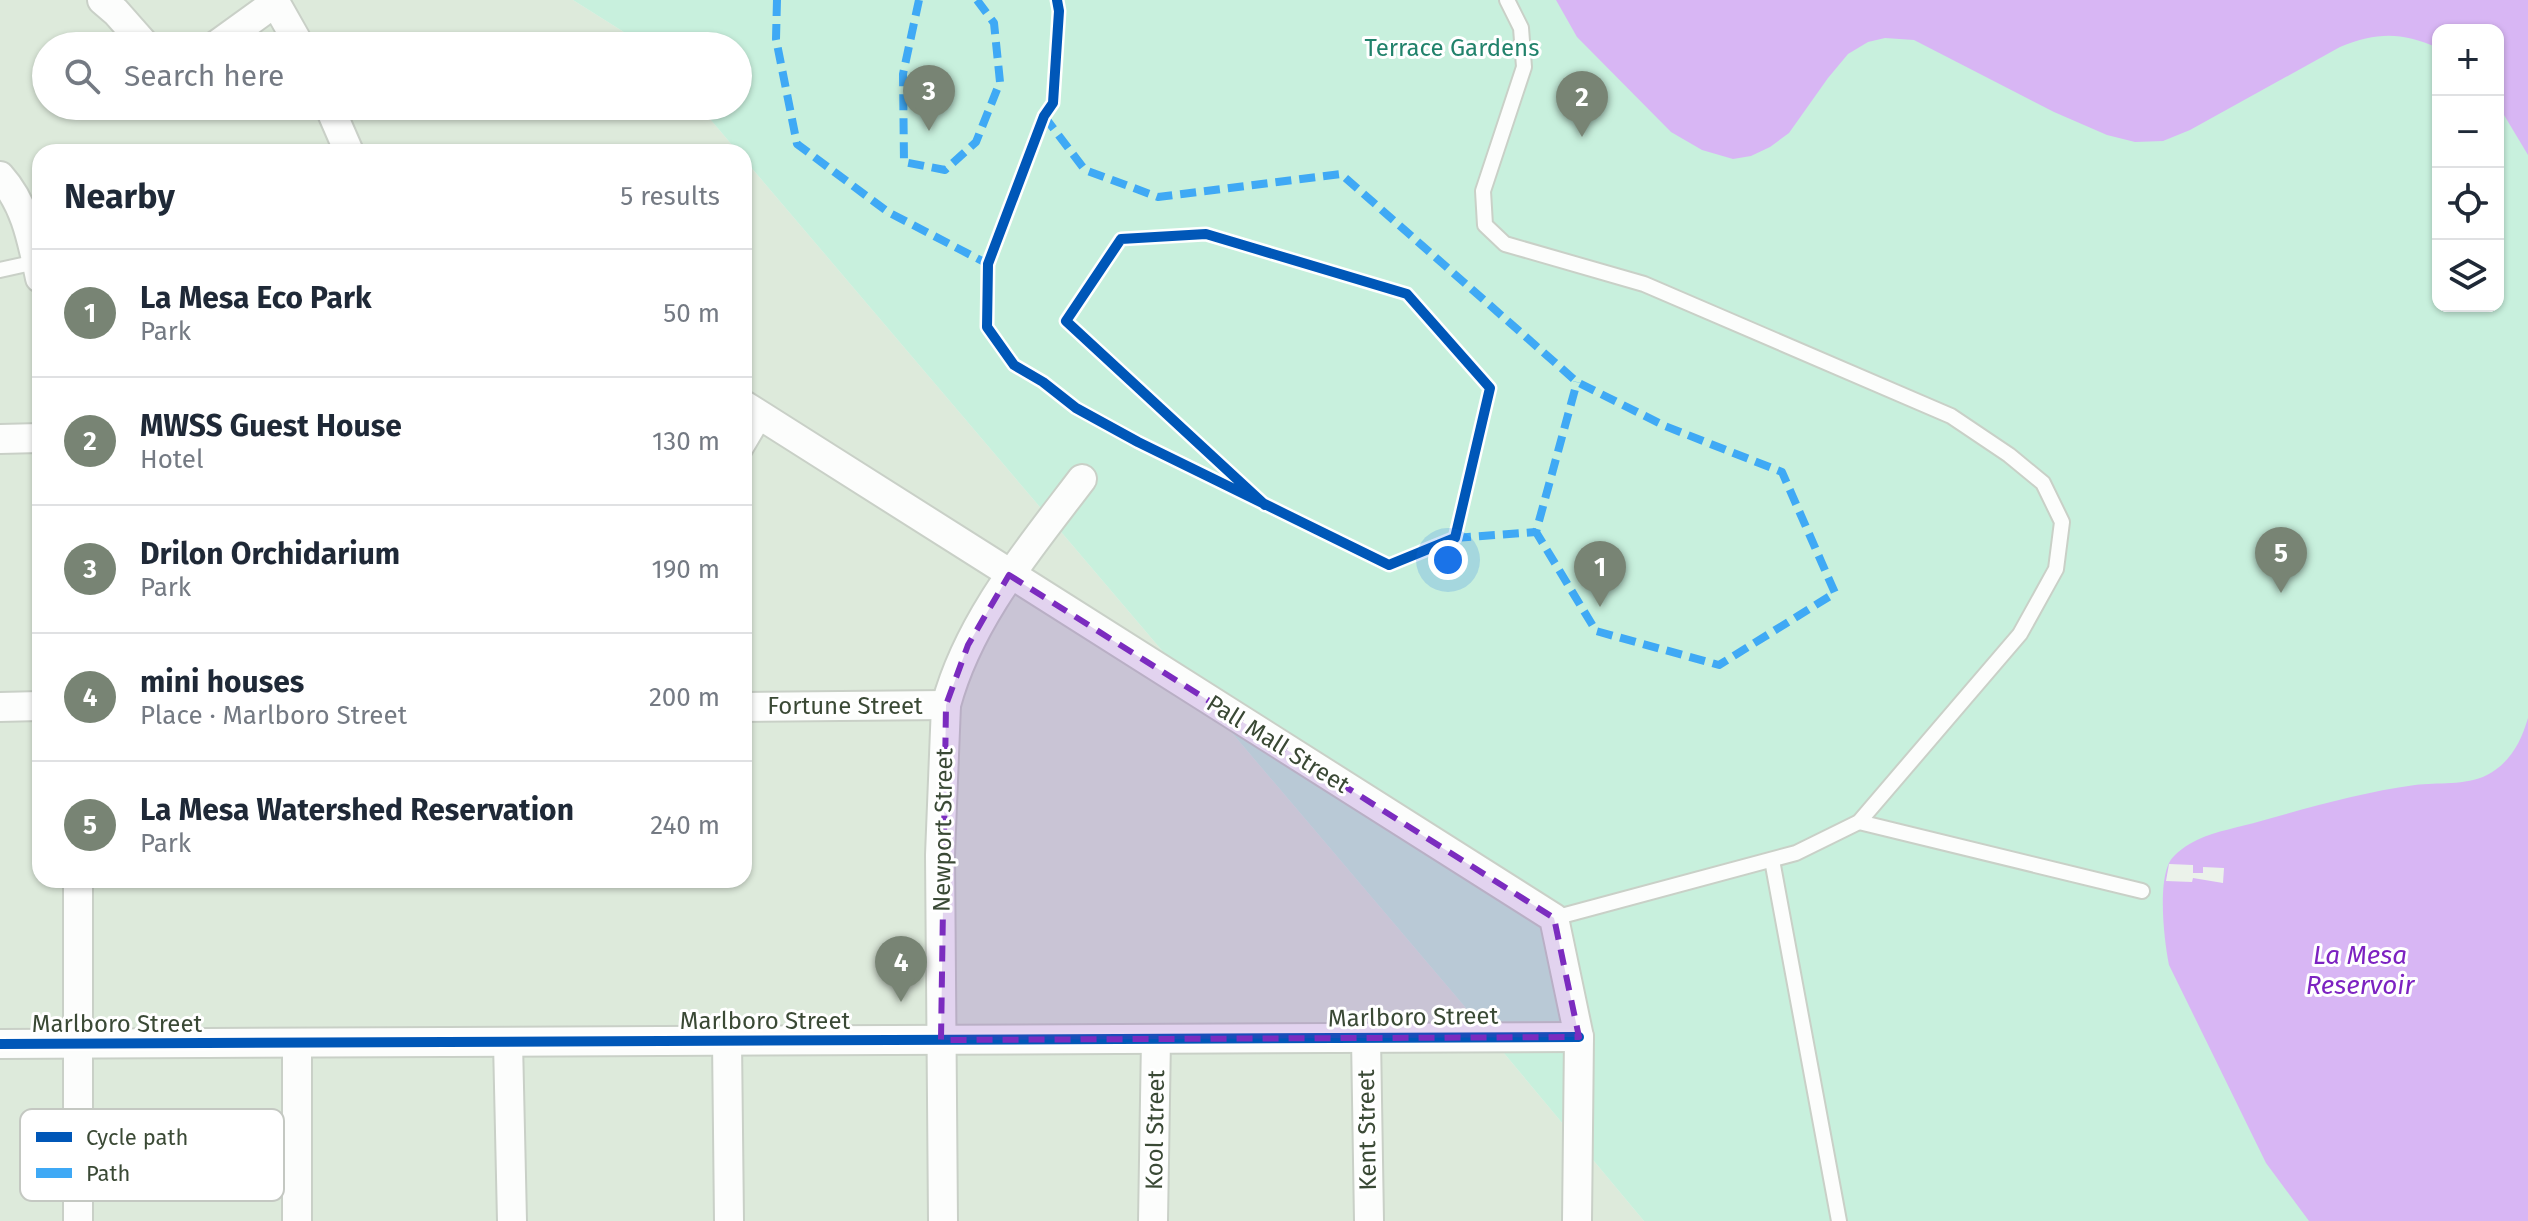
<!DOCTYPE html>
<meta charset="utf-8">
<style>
:root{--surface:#fff;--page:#f2f2f3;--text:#1f2937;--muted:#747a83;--line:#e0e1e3;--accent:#788474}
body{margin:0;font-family:"Fira Sans",sans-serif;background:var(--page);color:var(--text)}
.controls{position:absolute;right:24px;top:24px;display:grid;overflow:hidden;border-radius:16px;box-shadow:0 2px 6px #0004}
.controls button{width:72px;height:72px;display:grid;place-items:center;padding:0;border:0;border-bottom:2px solid var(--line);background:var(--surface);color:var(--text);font:40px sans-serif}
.you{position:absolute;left:1448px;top:560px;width:28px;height:28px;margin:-20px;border:6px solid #fff;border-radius:50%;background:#1a73e8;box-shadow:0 0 0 12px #1a73e833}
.badge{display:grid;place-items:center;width:52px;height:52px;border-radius:50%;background:var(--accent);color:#fff;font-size:26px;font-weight:700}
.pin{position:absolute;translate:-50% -66px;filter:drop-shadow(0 2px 4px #0008)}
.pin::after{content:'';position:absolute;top:42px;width:28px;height:24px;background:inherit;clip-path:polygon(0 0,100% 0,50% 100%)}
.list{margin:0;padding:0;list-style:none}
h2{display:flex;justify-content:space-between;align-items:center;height:104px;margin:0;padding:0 32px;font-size:34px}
h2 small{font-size:26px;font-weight:400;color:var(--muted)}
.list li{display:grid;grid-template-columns:52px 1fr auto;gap:24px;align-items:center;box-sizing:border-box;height:128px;padding:0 32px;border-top:2px solid var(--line)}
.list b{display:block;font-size:30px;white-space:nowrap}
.list p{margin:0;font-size:26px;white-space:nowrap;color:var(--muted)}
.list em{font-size:26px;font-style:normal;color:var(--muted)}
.icon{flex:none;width:44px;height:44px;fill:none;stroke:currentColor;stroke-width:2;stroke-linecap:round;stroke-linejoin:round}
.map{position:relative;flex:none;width:2528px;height:1221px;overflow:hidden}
.search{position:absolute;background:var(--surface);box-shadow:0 2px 6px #0004;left:32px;top:32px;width:720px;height:88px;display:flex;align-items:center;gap:20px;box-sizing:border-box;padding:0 28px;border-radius:44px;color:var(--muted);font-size:30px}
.panel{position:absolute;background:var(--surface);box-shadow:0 2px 6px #0004;left:32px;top:144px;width:720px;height:744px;border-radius:24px}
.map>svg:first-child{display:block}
.residential{fill:#ddeadb}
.green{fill:#c8f0dd;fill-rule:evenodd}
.water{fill:#d8b6f4}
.pier{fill:#ebf2ea}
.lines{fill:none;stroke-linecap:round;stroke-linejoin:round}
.service-casing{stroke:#c9d0c7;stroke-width:18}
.minor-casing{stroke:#c9d0c7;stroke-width:32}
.service{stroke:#fcfdfc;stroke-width:14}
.minor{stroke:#fcfdfc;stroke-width:28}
.quiet{stroke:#3fa9f5;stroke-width:8;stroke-dasharray:16 8;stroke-linecap:butt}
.cycleway-casing{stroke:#fff;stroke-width:15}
.cycleway{stroke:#0057b8;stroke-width:10}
.marked{fill:#7b2cbf;fill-opacity:0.2;stroke:#7b2cbf;stroke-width:6;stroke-dasharray:16 10;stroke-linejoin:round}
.labels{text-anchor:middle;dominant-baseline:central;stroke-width:6;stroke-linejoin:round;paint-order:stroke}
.park-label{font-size:24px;fill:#21826b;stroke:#fff}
.street-label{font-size:24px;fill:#3a4935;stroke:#fff}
.water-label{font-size:26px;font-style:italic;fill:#7c22c1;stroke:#fff}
.key{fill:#fff;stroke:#c4c8c2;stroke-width:2}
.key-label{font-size:22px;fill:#3a4935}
</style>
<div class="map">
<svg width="2528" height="1221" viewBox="0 0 2528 1221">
<rect width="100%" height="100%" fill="#ebf2ea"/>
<path class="residential" d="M 0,0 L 573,0 L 646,46 L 46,46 L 46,106 L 699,106 L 738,152 L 40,152 L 40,880 L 744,880 L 744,159 L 1488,1034 L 1644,1221 L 0,1221 Z"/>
<path class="green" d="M 573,0 L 2528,0 L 2528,1221 L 1644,1221 L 1488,1034 L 744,159 L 744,152 L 738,152 L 699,106 L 738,106 L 738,46 L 646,46 ZM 2438,30 L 2498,30 L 2498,306 L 2438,306 Z"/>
<g class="water">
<path d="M 1556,0 L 2528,0 L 2528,155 L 2498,105 L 2498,30 L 2438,30 L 2438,48 C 2401,32 2378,32 2340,47 L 2190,130 L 2163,141 L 2135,142 L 2107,135 L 2054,112 L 1914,40 L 1885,38 L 1868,42 L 1848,54 L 1828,78 L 1789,133 L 1770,147 L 1751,156 L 1733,159 L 1702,150 L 1671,132 L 1577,37 Z"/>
<path d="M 2528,718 L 2528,1221 L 2309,1221 L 2266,1163 L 2169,965 C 2164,940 2158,886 2169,863 C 2174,853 2187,845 2197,840 C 2216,831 2240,827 2261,821 C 2311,807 2363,792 2415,785 C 2438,782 2465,786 2487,775 C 2510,763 2521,742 2528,718 Z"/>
</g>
<path class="pier" d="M 2169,864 L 2193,865 L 2193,873 L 2203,873 L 2203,867 L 2224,868 L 2223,883 L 2193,878 L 2192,882 L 2166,881 Z"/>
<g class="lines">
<defs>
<g id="service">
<path d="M 1507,0 L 1521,28 L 1524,67 L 1483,191 L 1485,225 L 1505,244 L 1644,284 L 1951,416 L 2009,455 L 2043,483 L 2062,522 L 2056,569 L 2020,634 L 1859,822 L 1796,853 L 1554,918"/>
<path d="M 0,270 L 36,262"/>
<path d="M 744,452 L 764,418"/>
<path d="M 1859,822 L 2142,891"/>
<path d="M 1772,860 L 1839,1221"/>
</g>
<g id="minor">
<path d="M 102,0 L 116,12 L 146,46"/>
<path d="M 274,0 L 300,46"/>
<path d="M 215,46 L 276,2"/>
<path d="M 329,106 L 349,152"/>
<path d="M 0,176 C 26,205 32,241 40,278"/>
<path d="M 744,405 L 1554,918 L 1579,1037 L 1577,1221"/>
<path d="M 0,439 L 40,438"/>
<path d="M 0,707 L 40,706"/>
<path d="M 744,707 L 946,705"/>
<path d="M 78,880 L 78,1221"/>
<path d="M 1366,1038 L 1369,1221"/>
<path d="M 727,1041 L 729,1221"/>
<path d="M 508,1042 L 512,1221"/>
<path d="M 0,1044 L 1579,1037"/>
<path d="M 297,1221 L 297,1043"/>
<path d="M 943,1221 L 940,855 L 946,705 C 969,619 1029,549 1082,479"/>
<path d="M 1153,1221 L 1156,1039"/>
</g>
</defs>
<use href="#service" class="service-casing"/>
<use href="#minor" class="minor-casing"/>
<use href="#service" class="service"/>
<use href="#minor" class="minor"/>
<g class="quiet">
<path d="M 777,0 L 776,39 L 797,144 L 888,212 L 988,264"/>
<path d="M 919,0 L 903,74 L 904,162 L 945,170 L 976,142 L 1000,82 L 994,23 L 977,0"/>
<path d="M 1044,116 L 1085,170 L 1158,197 L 1341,174 L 1577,382 L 1665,426 L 1782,472 L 1835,593 L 1719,665 L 1596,631 L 1536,532 L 1577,382"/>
<path d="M 1455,538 L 1536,532"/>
</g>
<defs>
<g id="cycleway">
<path d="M 1057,0 L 1059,11 L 1053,103 L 1044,116 L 988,264 L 987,327 L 1014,365 L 1043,382 L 1076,408 L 1138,442 L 1389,565 L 1455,538 L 1490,388 L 1407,294 L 1206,234 L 1121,239 L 1066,321 L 1265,505"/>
<path d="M 0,1044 L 1579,1037"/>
</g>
</defs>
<use href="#cycleway" class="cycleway-casing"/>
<use href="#cycleway" class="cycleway"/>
</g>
<path class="marked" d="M 1009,575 L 1554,918 L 1579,1037 L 941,1040 L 946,705 L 968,645 Z"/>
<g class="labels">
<g class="park-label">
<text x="1452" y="48">Terrace Gardens</text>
</g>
<g class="street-label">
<text x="845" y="706">Fortune Street</text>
<text transform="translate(1278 744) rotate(32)">Pall Mall Street</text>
<text transform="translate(943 830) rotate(-89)">Newport Street</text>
<text transform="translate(1413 1017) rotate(-1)">Marlboro Street</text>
<text x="765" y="1021">Marlboro Street</text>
<text x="117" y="1024">Marlboro Street</text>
<text transform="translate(1155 1130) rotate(-89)">Kool Street</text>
<text transform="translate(1367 1130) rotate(-91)">Kent Street</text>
</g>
<g class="water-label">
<text x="2360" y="955">La Mesa<tspan x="2360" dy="30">Reservoir</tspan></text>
</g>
</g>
<rect x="20" y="1109" width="264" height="92" rx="12" class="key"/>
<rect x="36" y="1132" width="36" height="10" fill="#0057b8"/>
<rect x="36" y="1168" width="36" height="10" fill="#3fa9f5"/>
<g class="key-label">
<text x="86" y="1145">Cycle path</text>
<text x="86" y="1181">Path</text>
</g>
</svg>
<div class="controls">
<button>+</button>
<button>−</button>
<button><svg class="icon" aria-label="locate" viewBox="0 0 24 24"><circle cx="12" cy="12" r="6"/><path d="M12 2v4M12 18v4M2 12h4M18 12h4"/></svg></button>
<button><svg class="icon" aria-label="layers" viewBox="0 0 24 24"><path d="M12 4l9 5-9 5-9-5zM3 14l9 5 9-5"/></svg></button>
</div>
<div class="you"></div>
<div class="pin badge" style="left:1600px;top:607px">1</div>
<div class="pin badge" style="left:1582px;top:137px">2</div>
<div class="pin badge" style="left:929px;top:131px">3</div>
<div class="pin badge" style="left:901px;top:1002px">4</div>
<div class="pin badge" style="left:2281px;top:593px">5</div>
<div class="search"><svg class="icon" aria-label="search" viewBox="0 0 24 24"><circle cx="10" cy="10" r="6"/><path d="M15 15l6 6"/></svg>Search here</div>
<section class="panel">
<h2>Nearby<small>5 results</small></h2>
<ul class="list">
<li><span class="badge">1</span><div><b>La Mesa Eco Park</b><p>Park</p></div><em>50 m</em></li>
<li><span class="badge">2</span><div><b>MWSS Guest House</b><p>Hotel</p></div><em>130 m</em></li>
<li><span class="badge">3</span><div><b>Drilon Orchidarium</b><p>Park</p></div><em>190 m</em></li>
<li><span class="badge">4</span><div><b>mini houses</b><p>Place · Marlboro Street</p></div><em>200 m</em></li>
<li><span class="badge">5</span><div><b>La Mesa Watershed Reservation</b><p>Park</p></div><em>240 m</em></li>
</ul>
</section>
</div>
